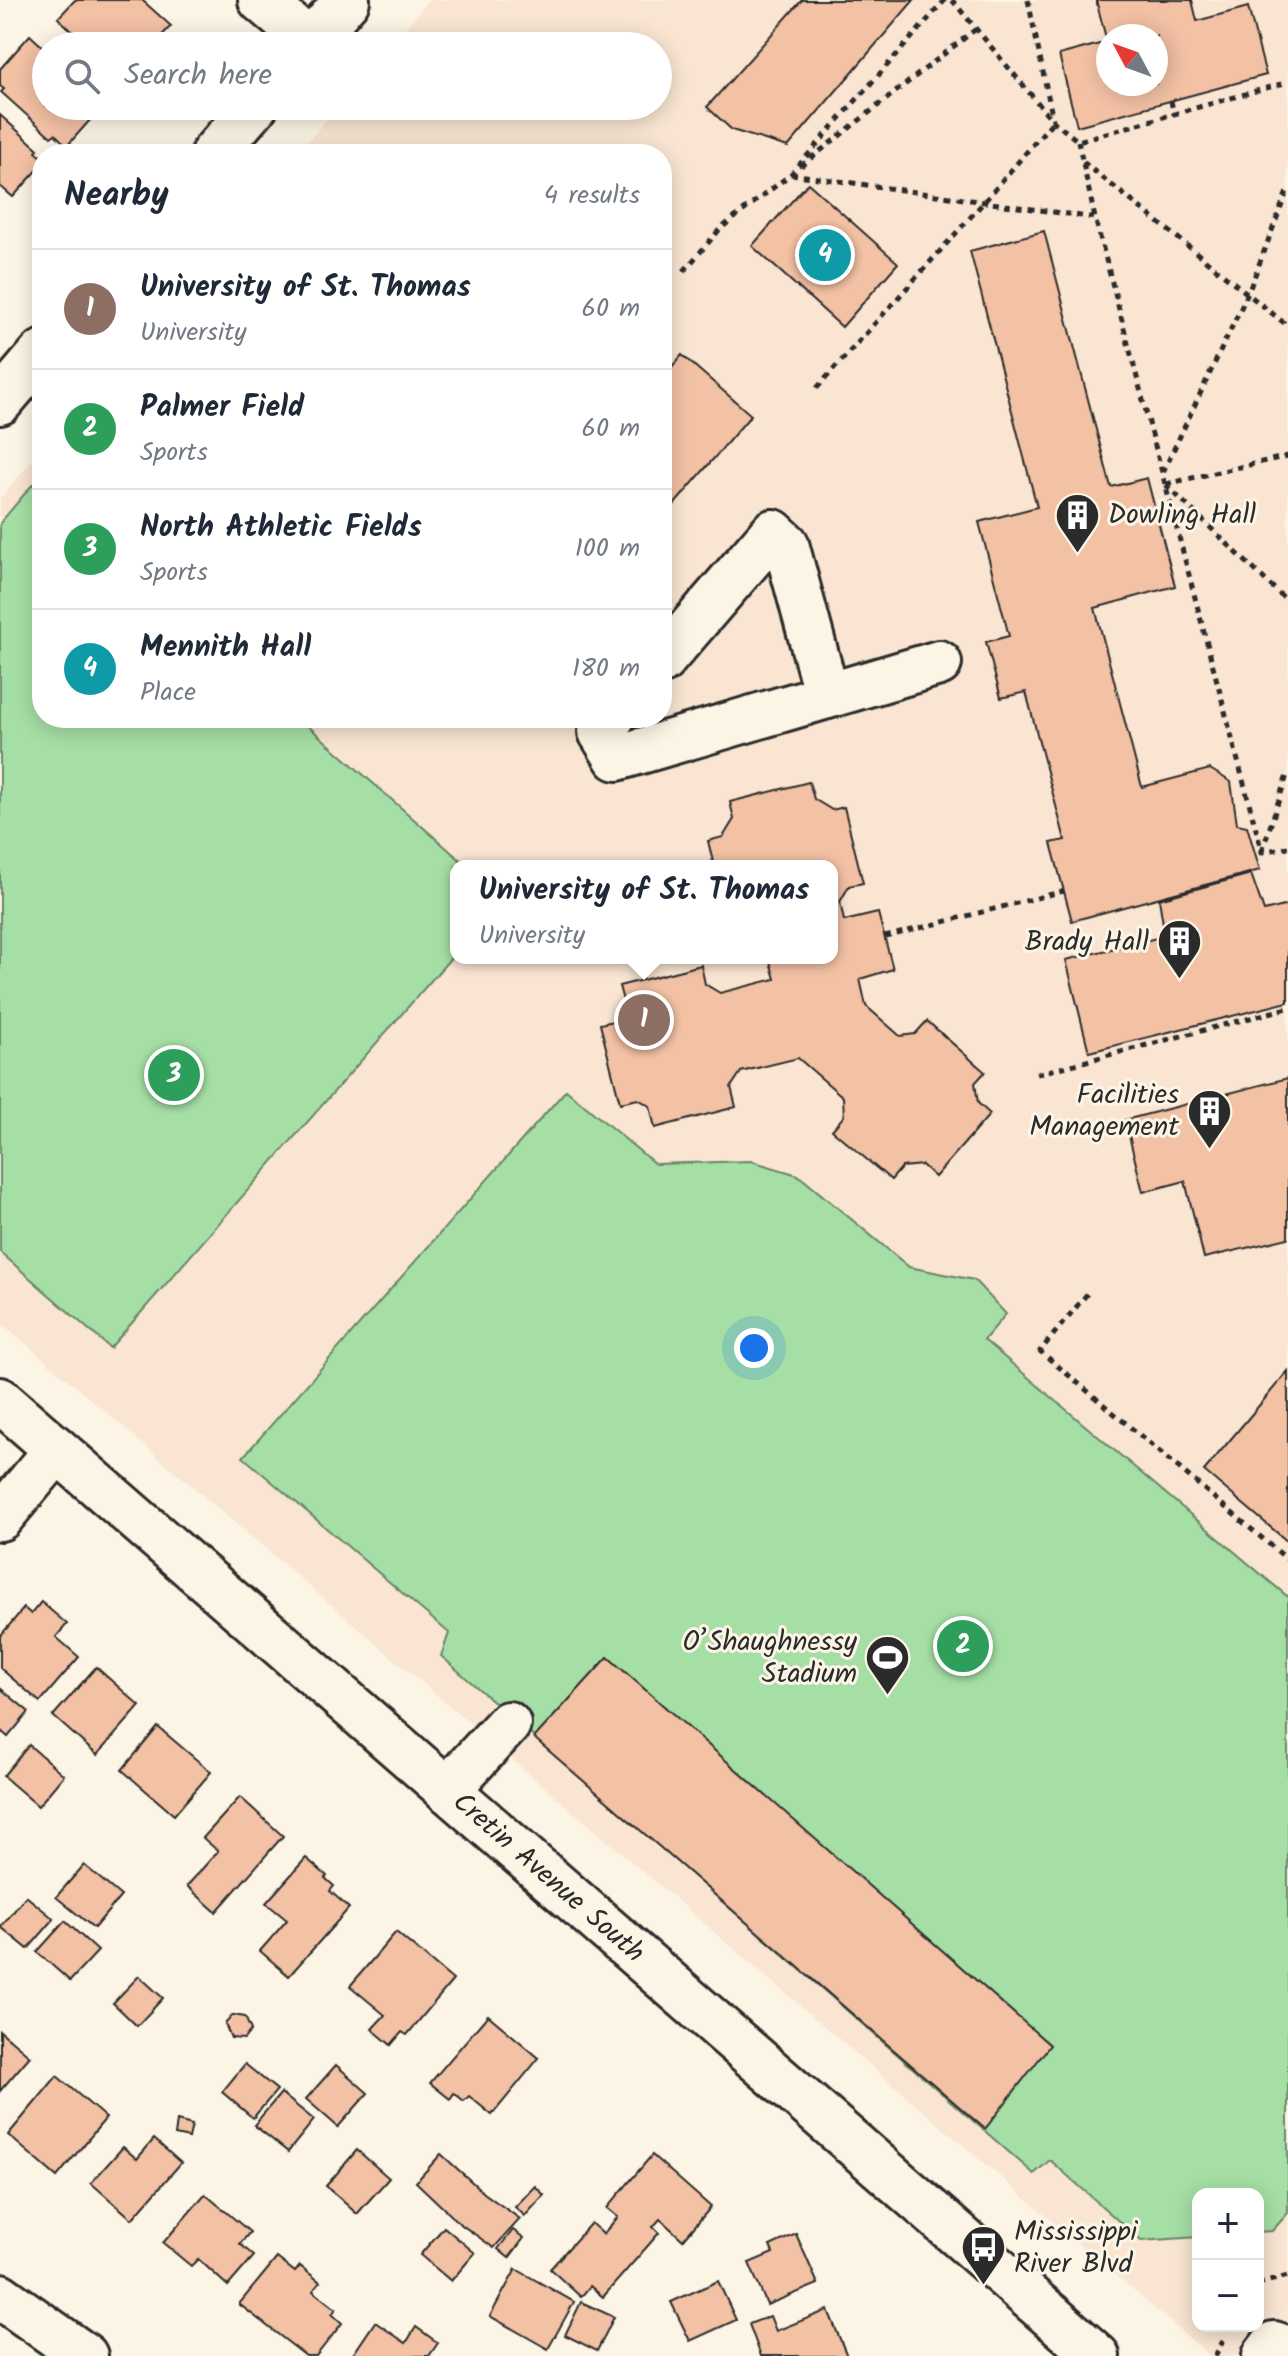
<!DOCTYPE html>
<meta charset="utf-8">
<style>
:root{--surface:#fff;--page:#f6f6f7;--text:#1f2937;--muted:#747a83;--line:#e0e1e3;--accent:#2563eb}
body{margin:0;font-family:Kalam,sans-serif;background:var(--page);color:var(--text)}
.controls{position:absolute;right:24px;bottom:24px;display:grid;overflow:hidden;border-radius:16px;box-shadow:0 4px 20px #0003}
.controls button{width:72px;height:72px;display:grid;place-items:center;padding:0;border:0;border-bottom:2px solid var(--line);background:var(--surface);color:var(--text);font:40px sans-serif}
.compass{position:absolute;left:1096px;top:24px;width:72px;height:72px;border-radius:50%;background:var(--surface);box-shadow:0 4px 20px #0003;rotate:311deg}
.you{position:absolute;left:754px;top:1348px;width:28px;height:28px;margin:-20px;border:6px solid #fff;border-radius:50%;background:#1a73e8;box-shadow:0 0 0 12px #1a73e833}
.badge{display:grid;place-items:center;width:52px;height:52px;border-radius:50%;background:var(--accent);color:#fff;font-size:26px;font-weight:700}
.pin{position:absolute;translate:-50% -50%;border:4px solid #fff;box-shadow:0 2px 8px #0006}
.popup{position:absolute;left:450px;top:860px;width:388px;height:104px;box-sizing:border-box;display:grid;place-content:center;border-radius:16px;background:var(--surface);filter:drop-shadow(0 2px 6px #0005);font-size:26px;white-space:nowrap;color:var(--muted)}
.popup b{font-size:30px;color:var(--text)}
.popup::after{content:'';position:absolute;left:50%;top:100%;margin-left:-16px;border:16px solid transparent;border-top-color:var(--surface)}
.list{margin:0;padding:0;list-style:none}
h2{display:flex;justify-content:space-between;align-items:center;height:104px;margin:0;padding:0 32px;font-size:34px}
h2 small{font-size:26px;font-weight:400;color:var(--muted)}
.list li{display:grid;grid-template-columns:52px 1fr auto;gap:24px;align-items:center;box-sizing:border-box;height:120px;padding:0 32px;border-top:2px solid var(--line)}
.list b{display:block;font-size:30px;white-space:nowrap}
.list p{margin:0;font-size:26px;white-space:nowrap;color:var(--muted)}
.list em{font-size:26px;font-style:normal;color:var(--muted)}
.icon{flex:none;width:44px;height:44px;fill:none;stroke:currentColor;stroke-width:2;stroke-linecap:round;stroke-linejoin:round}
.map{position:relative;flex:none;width:1288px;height:2356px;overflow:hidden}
.search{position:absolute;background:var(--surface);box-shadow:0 4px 20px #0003;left:32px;top:32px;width:640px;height:88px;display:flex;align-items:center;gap:20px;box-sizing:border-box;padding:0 28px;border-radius:44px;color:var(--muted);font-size:30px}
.panel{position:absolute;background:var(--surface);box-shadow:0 4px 20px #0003;left:32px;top:144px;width:640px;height:584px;border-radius:32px}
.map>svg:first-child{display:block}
.built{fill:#f9e5d2;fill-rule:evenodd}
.green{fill:#a5dfa5;stroke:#688568;stroke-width:2}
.building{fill:#f3c1a4;stroke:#2b2b2b;stroke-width:2;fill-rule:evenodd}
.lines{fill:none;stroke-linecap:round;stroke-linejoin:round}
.minor-casing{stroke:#2b2b2b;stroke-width:50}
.major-casing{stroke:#2b2b2b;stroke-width:50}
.path{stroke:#2b2b2b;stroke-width:5;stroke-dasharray:6 6;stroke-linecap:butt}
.minor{stroke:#fcf5e5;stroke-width:44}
.major{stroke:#fcf5e5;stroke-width:44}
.labels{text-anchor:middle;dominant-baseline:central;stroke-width:6;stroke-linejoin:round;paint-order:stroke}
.poi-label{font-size:28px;fill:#2b2b2b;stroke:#fcf5e5;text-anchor:end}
.street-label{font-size:28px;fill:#2b2b2b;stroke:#fcf5e5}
</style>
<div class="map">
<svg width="1288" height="2356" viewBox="0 0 1288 2356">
<rect width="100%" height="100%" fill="#fcf5e5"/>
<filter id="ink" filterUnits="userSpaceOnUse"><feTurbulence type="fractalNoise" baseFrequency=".0125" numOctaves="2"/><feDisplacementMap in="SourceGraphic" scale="16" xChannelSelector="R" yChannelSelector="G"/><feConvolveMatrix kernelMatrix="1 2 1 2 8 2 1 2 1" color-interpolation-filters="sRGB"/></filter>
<g filter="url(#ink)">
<path class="built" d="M 429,0 L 1288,0 L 1288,2356 L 1210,2356 L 0,1322 L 0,498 L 42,449 L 42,718 L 662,718 L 662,154 L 297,154 L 338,106 L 658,106 L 658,46 L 390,46 ZM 1108,36 L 1156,36 L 1156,84 L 1108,84 ZM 456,866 L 832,866 L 832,958 L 456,958 ZM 1198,2194 L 1258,2194 L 1258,2326 L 1198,2326 Z"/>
<g class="green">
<path d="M 33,484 L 42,492 L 42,718 L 299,718 L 467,866 L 456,866 L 456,952 L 110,1348 L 0,1252 L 0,523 Z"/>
<path d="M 566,1090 L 655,1164 L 751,1161 L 798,1175 L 909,1267 L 974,1280 L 1006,1314 L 984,1340 L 1288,1597 L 1288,2213 L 1272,2231 L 1258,2232 L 1258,2194 L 1198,2194 L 1198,2237 L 1141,2241 L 1050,2160 L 1034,2174 L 441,1656 L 449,1633 L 243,1457 Z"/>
</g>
<g class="building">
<path d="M 75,0 L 142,0 L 171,26 L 152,46 L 88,46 L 58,18 Z"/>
<path d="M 802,0 L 914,0 L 788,147 L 732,130 L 707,107 Z"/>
<path d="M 1096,0 L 1192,0 L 1197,21 L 1248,7 L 1266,75 L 1077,126 L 1059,55 L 1107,42 ZM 1108,36 L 1156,36 L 1156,84 L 1108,84 Z"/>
<path d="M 30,35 L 44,48 L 47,44 L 50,46 L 46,46 L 46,106 L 95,106 L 99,110 L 67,146 L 55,134 L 51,137 L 1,92 L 4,89 L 0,86 L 0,69 Z"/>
<path d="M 0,115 L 38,149 L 36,152 L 42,157 L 42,165 L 13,197 L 0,186 Z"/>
<path d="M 808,183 L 898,263 L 842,327 L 752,246 Z"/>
<path d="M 1044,231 L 1111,487 L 1147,478 L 1175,586 L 1095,608 L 1142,787 L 1210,769 L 1231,782 L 1237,824 L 1247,826 L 1260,870 L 1072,921 L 1051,843 L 1065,840 L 1026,692 L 1001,698 L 986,642 L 1009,636 L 979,522 L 1037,507 L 970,251 Z"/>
<path d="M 682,355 L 751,415 L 662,519 L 662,378 Z"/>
<path d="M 809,782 L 814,799 L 832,810 L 844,807 L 863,883 L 849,886 L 840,902 L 844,921 L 878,913 L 893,969 L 860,979 L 866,1006 L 900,1036 L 915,1034 L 927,1021 L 985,1072 L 975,1083 L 978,1103 L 990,1114 L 935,1177 L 922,1165 L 902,1167 L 891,1180 L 832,1130 L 844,1116 L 843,1097 L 798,1058 L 741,1072 L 731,1087 L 736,1107 L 655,1128 L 650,1106 L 638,1099 L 620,1103 L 600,1024 L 618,1020 L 625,1008 L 619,986 L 701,965 L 705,984 L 720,993 L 775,979 L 769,958 L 832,958 L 832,866 L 714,866 L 708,841 L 723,837 L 734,819 L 730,802 Z"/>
<path d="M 1251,874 L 1264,911 L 1288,905 L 1288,1002 L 1089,1052 L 1066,960 L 1165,936 L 1159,899 Z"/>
<path d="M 1288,1078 L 1288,1238 L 1204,1258 L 1185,1181 L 1143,1192 L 1125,1120 Z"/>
<path d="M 1288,1371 L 1288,1542 L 1204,1471 Z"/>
<path d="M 41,1602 L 67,1624 L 56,1637 L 79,1657 L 40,1702 L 0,1668 L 0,1636 L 24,1608 L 31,1614 Z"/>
<path d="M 608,1657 L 1050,2045 L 985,2129 L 534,1738 Z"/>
<path d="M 96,1667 L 140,1706 L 97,1755 L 53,1716 Z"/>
<path d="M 0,1688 L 29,1712 L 8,1737 L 0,1730 Z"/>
<path d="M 158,1727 L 211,1772 L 174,1815 L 122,1770 Z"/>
<path d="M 29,1745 L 64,1775 L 38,1806 L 3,1776 Z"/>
<path d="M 240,1797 L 283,1836 L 216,1912 L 187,1886 L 218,1851 L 203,1838 Z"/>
<path d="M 306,1858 L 327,1876 L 325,1878 L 334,1886 L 330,1891 L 349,1908 L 289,1976 L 260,1951 L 287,1920 L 266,1903 Z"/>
<path d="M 84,1865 L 121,1896 L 94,1928 L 56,1897 Z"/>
<path d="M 26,1896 L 54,1919 L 28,1949 L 1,1927 Z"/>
<path d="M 65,1921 L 98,1951 L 70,1981 L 37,1952 Z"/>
<path d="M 396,1932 L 453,1980 L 407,2035 L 402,2032 L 391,2045 L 372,2029 L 385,2015 L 350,1986 Z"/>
<path d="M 139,1976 L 163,1998 L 137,2026 L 113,2003 Z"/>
<path d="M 233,2015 L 245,2017 L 251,2030 L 244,2039 L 231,2038 L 225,2024 Z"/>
<path d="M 488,2015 L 539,2058 L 492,2115 L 469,2096 L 464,2101 L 454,2093 L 450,2099 L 430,2083 Z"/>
<path d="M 0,2031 L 30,2056 L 0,2091 Z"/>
<path d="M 245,2064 L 277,2090 L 253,2118 L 222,2092 Z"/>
<path d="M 336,2065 L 368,2093 L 338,2127 L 306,2099 Z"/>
<path d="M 57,2076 L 106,2118 L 57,2177 L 8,2135 Z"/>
<path d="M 281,2093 L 314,2120 L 288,2152 L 254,2125 Z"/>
<path d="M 177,2121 L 192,2125 L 189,2138 L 175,2135 Z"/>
<path d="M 154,2139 L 181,2163 L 132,2219 L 91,2183 L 123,2147 L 137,2159 Z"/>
<path d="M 357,2150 L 389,2178 L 357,2214 L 326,2186 Z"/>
<path d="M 441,2154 L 484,2193 L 520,2219 L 494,2248 L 459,2223 L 416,2182 Z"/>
<path d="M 652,2155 L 711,2207 L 683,2240 L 660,2219 L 653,2227 L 659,2233 L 603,2297 L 590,2286 L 581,2297 L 550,2269 L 591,2223 L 603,2234 L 618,2217 L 607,2208 Z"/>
<path d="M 535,2186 L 544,2195 L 525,2216 L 515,2207 Z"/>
<path d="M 205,2194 L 250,2232 L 240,2244 L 254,2256 L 228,2286 L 198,2259 L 191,2266 L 163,2243 Z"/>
<path d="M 444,2227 L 475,2253 L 451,2281 L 420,2255 Z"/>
<path d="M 513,2230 L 524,2238 L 509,2258 L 498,2249 Z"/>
<path d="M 796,2234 L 818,2284 L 767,2305 L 749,2263 L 773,2253 L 770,2246 Z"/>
<path d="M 277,2258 L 295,2272 L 300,2266 L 320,2282 L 313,2291 L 336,2309 L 332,2314 L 342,2323 L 316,2356 L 306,2356 L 239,2304 Z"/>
<path d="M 516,2269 L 574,2302 L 548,2349 L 490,2316 Z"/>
<path d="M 718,2281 L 736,2320 L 690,2341 L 671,2302 Z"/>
<path d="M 581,2302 L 614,2317 L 597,2351 L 565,2335 Z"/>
<path d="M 828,2310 L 847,2356 L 761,2356 L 749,2324 L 770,2316 L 776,2331 Z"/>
<path d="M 375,2322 L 406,2343 L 416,2327 L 438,2343 L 429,2356 L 352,2356 Z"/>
</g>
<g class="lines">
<defs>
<g id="minor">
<path d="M 261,0 L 310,42"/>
<path d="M 307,46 L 347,0"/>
<path d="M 213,154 L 255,106"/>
<path d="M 0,402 L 42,353"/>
<path d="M 662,661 L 773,532 L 786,544 L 827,696"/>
<path d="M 612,718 L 601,732 L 617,758 L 939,663"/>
<path d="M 0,1518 L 57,1450"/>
<path d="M 447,1790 L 508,1724"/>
<path d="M 0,2296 L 85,2356"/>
<path d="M 1265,2356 L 1274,2344 L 1288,2349"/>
</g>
<path id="major" d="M 0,1400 L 1097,2356"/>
</defs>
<use href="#minor" class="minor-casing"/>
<use href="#major" class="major-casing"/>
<g class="path">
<path d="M 952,0 L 1053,121 L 1078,141 L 1288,82"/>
<path d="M 1028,0 L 1053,120"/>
<path d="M 1171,101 L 1174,115"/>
<path d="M 1078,141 L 1095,218 L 1262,852 L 1288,847"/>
<path d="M 1083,162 L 1288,326"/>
<path d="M 801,166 L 976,29"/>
<path d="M 791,174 L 1095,218"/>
<path d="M 684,271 L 720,229 L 791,174 L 945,0"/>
<path d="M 817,388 L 984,202 L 1053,121"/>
<path d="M 1163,472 L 1248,293 L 1288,189"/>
<path d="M 1166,484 L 1288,456"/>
<path d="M 1166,485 L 1288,602"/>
<path d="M 1262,851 L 1288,772"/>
<path d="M 885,937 L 1064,891"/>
<path d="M 1037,1074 L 1288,1008"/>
<path d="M 1087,1294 L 1040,1351 L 1288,1560"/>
<path d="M 1258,2284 L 1288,2276"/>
<path d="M 1215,2356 L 1223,2341"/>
</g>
<use href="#minor" class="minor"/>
<use href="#major" class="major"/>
</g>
</g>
<defs>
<symbol id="building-pin" viewBox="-11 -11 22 30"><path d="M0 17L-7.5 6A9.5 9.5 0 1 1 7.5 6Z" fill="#2b2b2b" stroke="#fcf5e5"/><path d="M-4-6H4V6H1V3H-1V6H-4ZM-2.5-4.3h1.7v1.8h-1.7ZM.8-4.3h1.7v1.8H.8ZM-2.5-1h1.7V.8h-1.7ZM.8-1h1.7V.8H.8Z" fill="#fff"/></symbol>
<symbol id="stadium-pin" viewBox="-11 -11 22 30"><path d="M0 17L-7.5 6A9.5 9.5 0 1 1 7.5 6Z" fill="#2b2b2b" stroke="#fcf5e5"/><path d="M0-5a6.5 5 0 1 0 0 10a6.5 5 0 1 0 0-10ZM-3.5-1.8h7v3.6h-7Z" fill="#fff"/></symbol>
<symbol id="bus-pin" viewBox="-11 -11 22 30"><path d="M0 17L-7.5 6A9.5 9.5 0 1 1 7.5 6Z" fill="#2b2b2b" stroke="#fcf5e5"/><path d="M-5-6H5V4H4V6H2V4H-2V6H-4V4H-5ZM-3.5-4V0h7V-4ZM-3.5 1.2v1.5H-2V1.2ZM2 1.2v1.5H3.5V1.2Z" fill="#fff"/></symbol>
</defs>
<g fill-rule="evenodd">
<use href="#building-pin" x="1052" y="490" width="51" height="69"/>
<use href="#building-pin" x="1154" y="916" width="51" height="69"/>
<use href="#building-pin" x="1184" y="1086" width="51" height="69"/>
<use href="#stadium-pin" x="862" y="1632" width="51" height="69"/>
<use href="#bus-pin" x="958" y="2222" width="51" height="69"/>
</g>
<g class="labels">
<g class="poi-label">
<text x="1108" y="515" text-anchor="start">Dowling Hall</text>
<text x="1149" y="942">Brady Hall</text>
<text x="1179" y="1095">Facilities<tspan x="1179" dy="32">Management</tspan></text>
<text x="857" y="1642">O’Shaughnessy<tspan x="857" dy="32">Stadium</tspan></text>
<text x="1014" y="2232" text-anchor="start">Mississippi<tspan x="1014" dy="32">River Blvd</tspan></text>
</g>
<g class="street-label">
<text transform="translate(548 1878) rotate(41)">Cretin Avenue South</text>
</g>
</g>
</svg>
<div class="controls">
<button>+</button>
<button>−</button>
</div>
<svg class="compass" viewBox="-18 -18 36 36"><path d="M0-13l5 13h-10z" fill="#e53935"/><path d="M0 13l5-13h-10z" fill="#747a83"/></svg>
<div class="you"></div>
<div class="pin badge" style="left:644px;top:1020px;background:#8d6e63">1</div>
<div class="popup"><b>University of St. Thomas</b>University</div>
<div class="pin badge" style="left:963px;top:1646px;background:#2e9e5b">2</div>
<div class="pin badge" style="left:174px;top:1075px;background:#2e9e5b">3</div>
<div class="pin badge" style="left:825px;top:255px;background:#0f9aa8">4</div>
<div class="search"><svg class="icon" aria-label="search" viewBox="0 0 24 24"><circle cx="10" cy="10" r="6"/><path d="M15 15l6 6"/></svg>Search here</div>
<section class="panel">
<h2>Nearby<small>4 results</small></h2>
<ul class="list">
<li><span class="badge" style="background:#8d6e63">1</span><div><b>University of St. Thomas</b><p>University</p></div><em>60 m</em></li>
<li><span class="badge" style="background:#2e9e5b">2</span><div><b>Palmer Field</b><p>Sports</p></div><em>60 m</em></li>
<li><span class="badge" style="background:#2e9e5b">3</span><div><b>North Athletic Fields</b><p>Sports</p></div><em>100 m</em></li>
<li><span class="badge" style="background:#0f9aa8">4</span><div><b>Mennith Hall</b><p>Place</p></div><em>180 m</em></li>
</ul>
</section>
</div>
